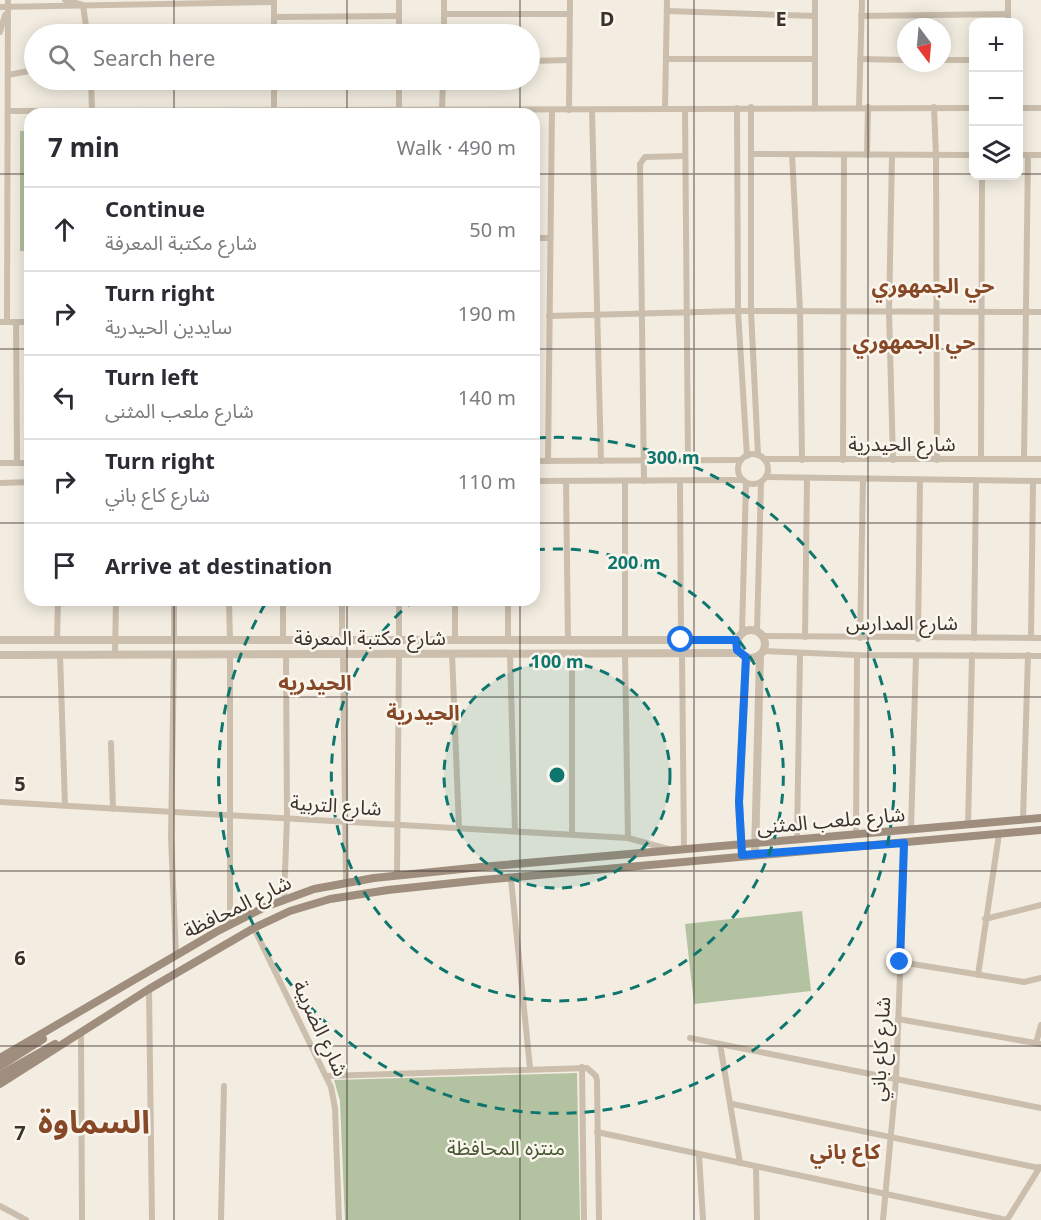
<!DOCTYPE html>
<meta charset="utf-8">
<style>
:root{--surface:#fff;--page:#f2f2f3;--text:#2b2b33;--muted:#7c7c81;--line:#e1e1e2}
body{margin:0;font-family:"Noto Sans","Noto Sans Arabic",sans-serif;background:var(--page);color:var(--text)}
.controls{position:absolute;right:18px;top:18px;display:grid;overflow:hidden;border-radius:12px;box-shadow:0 3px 15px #0003}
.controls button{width:54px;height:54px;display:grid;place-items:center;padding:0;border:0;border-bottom:2px solid var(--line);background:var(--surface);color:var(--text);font:30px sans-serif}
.compass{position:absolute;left:897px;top:18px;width:54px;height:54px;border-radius:50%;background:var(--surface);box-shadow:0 3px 15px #0003;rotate:164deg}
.stop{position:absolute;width:18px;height:18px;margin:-14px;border:4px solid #1a73e8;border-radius:50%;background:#fff}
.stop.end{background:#1a73e8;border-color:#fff;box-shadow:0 2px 6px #0008}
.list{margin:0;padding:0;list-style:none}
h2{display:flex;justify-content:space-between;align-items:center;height:78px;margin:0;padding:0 24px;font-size:26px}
h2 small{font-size:20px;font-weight:400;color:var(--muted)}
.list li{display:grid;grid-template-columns:39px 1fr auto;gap:18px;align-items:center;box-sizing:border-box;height:84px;padding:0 24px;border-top:2px solid var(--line)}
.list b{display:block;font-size:22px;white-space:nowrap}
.list p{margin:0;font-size:20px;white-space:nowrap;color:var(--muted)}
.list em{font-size:20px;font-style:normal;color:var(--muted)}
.icon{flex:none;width:33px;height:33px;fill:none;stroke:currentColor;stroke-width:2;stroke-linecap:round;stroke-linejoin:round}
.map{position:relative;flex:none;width:1041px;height:1220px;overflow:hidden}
.search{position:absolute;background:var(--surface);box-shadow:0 3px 15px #0003;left:24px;top:24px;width:516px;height:66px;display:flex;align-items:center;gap:15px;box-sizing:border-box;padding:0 21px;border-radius:33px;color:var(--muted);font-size:22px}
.panel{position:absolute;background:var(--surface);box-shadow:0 3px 15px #0003;left:24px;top:108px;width:516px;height:498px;border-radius:18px}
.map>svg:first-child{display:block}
.green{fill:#b3c2a1}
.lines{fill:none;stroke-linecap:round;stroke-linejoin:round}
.minor{stroke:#cbbead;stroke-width:6}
.tertiary{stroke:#cbbead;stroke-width:8}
.secondary{stroke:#9f8e7e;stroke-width:8}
.route{stroke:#1a73e8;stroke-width:8}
.grid{fill:none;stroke:#3a322b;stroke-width:1.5;stroke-opacity:0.55}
.ring{fill:none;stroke:#0f766e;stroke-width:3;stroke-dasharray:10 8}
.labels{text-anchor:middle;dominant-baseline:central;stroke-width:5;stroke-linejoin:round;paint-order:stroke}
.street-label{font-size:20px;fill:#3a322b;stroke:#faf6ee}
.park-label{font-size:20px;fill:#455730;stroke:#faf6ee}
.neighbourhood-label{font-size:21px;font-weight:bold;fill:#864827;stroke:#faf6ee}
.town-label{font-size:32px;font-weight:bold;fill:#864827;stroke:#faf6ee}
.grid-label{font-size:20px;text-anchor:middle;font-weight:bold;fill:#3a322b;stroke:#faf6ee;stroke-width:5;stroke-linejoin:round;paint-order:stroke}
.centre{fill:#0f766e;stroke:#faf6ee;stroke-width:3}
.ring-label{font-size:18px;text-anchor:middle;font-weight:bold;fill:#0f766e;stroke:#faf6ee;stroke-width:5;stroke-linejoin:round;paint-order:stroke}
</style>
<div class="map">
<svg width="1041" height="1220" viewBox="0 0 1041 1220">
<rect width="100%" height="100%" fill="#f3ede1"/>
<g class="green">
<rect x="20" y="131" width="10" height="120"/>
<path d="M 802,911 L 811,991 L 694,1004 L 685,924 Z"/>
<path d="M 577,1073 L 580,1220 L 345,1220 L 340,1101 L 334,1080 Z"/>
</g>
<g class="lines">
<g class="minor">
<path d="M 65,0 L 83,5 L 87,34"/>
<path d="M 274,0 L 274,34"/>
<path d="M 399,0 L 399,34"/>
<path d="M 0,7 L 274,2"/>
<path d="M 667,11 L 815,16"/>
<path d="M 444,14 L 570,14"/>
<path d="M 861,16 L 1008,14"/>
<path d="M 274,17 L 399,16"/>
<path d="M 1008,22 L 1008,0"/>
<path d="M 0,32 L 5,15"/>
<path d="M 444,34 L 444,0"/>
<path d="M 666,59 L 815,59"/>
<path d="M 860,59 L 906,60"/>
<path d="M 942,60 L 974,60"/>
<path d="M 530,61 L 569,60"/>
<path d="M 8,75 L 34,70"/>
<path d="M 91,80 L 92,111"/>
<path d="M 274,80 L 274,113"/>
<path d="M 399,80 L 399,110"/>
<path d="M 751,107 L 751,311 L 758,455"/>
<path d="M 815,107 L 815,0"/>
<path d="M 859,107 L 862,0"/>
<path d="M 934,107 L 936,155 L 937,460"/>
<path d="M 737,108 L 738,311 L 747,456"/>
<path d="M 1018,108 L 1041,108"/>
<path d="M 665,109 L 667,0"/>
<path d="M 685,109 L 688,462"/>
<path d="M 442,110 L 443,80"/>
<path d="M 569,110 L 570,0"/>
<path d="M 592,110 L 601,461"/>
<path d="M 8,111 L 974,108"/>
<path d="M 751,154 L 974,155"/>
<path d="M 792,154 L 800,311 L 802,460"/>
<path d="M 867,155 L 868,107"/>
<path d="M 892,155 L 889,312 L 893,460"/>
<path d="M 1018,155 L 1041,155"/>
<path d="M 534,238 L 550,238"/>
<path d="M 549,316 L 738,311 L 1041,312"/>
<path d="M 0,322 L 30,322"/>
<path d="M 7,322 L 8,0"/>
<path d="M 16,322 L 17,463"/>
<circle cx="753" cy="469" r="15"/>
<path d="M 764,459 L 1041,459"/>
<path d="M 981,459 L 982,176"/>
<path d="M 1024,459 L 1028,155"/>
<path d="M 843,460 L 844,155"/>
<path d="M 534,461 L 741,460"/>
<path d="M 548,461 L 552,110"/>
<path d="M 0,463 L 30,463"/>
<path d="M 766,477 L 1041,481"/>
<path d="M 534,481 L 743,480"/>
<path d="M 566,481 L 568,641"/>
<path d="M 644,481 L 640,164 L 645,157 L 685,156"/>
<path d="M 680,481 L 681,640"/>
<path d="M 0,483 L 30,482"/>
<path d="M 229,600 L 230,640"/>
<path d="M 342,600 L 342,641"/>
<path d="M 399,600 L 399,641"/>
<path d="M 455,600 L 455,641"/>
<path d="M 757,631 L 761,482"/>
<path d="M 742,632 L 746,483"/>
<path d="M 763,636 L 1041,638"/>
<path d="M 805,637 L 807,478"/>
<path d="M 860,638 L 863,480"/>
<path d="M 974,638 L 976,481"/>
<path d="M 1031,638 L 1033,481"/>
<path d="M 918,639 L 920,480"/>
<path d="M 174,640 L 174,600"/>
<path d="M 625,640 L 625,481"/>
<path d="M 57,641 L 58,600"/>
<path d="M 283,641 L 283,600"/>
<path d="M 508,641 L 508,600"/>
<path d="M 763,651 L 857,655 L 1041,656"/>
<path d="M 452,653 L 459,828"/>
<path d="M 625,653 L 628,838"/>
<path d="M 174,654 L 171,837 L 176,955"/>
<path d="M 343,654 L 346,883"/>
<path d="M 510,654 L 515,831"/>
<path d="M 572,654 L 572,834"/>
<path d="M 682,654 L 684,848"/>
<path d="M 60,655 L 65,805"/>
<path d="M 115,655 L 116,600"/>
<path d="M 111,743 L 113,809"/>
<path d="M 0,802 L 628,838 L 668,849"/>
<path d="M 1023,819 L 1028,655"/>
<path d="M 968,825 L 972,655"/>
<path d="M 911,830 L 916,656"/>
<path d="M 856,835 L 857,655"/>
<path d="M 797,840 L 800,653"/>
<path d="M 397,875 L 399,653"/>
<path d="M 511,879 L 530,1068"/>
<path d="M 284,899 L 287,818 L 286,654"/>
<path d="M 985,919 L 1041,905"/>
<path d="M 230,925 L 230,654"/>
<path d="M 254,928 L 331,1087 L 335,1108 L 339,1220"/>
<path d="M 900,962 L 1024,982 L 1041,978"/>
<path d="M 978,975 L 999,834"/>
<path d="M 149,989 L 152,1220"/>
<path d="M 898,1019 L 1041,1044"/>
<path d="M 81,1033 L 82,1220"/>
<path d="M 690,1038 L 1041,1108"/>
<path d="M 1036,1043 L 1041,1025"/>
<path d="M 720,1044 L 740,1163"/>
<path d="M 582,1067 L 584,1220"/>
<path d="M 327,1076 L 587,1068 L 596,1076 L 597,1081 L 599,1220"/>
<path d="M 732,1104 L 1039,1168"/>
<path d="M 597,1132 L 1007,1220"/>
<path d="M 699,1155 L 703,1220"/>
<path d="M 756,1167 L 757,1220"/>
<path d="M 0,1206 L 26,1220"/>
<path d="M 221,1220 L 224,1086"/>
<path d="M 883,1220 L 896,1080 L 905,843"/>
<path d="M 1007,1220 L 1040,1167"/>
</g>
<g class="tertiary">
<circle cx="751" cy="644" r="14"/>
<path d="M 0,640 L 736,640"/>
<path d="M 0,655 L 740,653"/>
<path d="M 755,854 L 760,655"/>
<path d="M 742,855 L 739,802 L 746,657"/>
</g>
<g class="secondary">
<path d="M 0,1058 L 216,932 L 265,907 L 314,889 L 374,878 L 481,867 L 1041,818"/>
<path d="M 0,1066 L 43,1039"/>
<path d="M 0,1075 L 55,1044"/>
<path d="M 0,1084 L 149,989 L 254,928 L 290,911 L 330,899 L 388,890 L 482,880 L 1041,830"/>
</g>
</g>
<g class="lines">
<path class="route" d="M 681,640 L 736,640 L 737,650 L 746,657 L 739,802 L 742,855 L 904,843 L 900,962"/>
</g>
<path class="grid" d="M 174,0 L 174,34M 347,0 L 347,34M 520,0 L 520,34M 694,0 L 694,1220M 868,0 L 868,1220M 174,80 L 174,114M 347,80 L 347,114M 520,80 L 520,114M 0,174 L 30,174M 534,174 L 974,174M 1018,174 L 1041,174M 0,349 L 30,349M 534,349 L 1041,349M 0,523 L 30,523M 534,523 L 1041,523M 174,600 L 174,1220M 347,600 L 347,1220M 520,600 L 520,1220M 0,697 L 1041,697M 0,871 L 1041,871M 0,1046 L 1041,1046"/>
<circle cx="557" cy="775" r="113" fill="#0f766e" fill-opacity=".12"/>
<g class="ring">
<circle cx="557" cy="775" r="113"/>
<path d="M535 550A226 226 0 1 1 413 601"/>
<path d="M536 438A338 338 0 1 1 267 601"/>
</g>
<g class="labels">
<g class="street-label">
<text x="902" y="443">شارع الحيدرية</text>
<text x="902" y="622">شارع المدارس</text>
<text x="370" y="637">شارع مكتبة المعرفة</text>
<text transform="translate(336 805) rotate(4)">شارع التربية</text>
<text transform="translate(831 820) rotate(-5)">شارع ملعب المثنى</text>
<text transform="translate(237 906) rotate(-26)">شارع المحافظة</text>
<text transform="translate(321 1028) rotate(65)">شارع الضريبة</text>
<text transform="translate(880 1049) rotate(-87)">شارع كاع باني</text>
</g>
<g class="park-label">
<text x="506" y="1147">منتزه المحافظة</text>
</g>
<g class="neighbourhood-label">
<text x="933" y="285">حي الجمهوري</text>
<text x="914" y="341">حي الجمهوري</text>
<text x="315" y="682">الحيدريه</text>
<text x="423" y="712">الحيدرية</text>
<text x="845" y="1151">كاع باني</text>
</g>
<g class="town-label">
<text x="94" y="1120">السماوة</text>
</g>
</g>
<g class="grid-label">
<text x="607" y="26">D</text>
<text x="781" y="26">E</text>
<text x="20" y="791">5</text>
<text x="20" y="965">6</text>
<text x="20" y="1140">7</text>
</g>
<circle cx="557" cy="775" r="9" class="centre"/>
<g class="ring-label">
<text x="673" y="464">300 m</text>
<text x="634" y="569">200 m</text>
<text x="557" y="668">100 m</text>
</g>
</svg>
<div class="controls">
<button>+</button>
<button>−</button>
<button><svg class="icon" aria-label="layers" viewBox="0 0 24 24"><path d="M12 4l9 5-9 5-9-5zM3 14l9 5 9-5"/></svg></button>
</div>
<svg class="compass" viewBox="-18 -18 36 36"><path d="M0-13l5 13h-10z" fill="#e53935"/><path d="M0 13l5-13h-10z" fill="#7c7c81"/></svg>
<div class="stop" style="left:681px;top:640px"></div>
<div class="stop end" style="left:900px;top:962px"></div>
<div class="search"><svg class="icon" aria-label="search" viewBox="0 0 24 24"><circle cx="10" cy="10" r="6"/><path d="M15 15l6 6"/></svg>Search here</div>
<section class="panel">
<h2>7 min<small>Walk · 490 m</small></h2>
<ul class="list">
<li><svg class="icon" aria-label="ahead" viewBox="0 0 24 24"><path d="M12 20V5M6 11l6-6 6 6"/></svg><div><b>Continue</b><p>شارع مكتبة المعرفة</p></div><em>50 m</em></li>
<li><svg class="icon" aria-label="right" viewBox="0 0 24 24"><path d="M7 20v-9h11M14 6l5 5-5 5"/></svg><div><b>Turn right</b><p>سايدين الحيدرية</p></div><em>190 m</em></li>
<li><svg class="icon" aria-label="left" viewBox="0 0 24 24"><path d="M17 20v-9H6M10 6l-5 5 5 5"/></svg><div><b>Turn left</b><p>شارع ملعب المثنى</p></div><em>140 m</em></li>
<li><svg class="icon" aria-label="right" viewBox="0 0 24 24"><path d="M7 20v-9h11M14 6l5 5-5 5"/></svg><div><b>Turn right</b><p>شارع كاع باني</p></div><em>110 m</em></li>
<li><svg class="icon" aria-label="arrive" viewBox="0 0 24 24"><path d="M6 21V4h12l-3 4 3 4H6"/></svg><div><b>Arrive at destination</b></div></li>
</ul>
</section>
</div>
